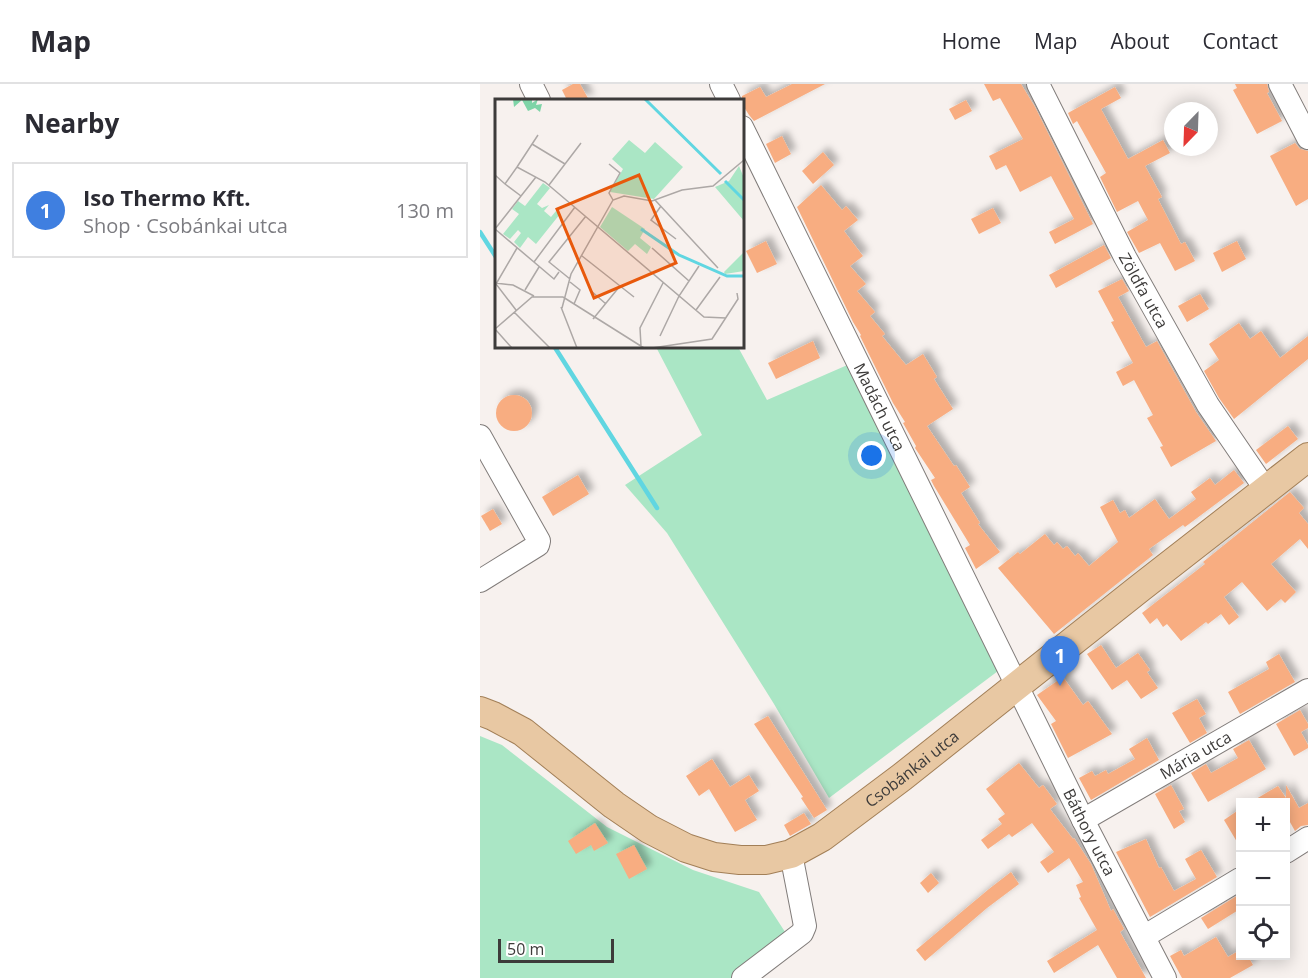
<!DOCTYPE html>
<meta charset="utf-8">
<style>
:root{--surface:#fff;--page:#f2f2f3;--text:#2b2b33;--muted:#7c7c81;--line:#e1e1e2;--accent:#0f766e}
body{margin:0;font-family:"Open Sans",sans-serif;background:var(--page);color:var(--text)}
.controls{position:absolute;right:18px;bottom:18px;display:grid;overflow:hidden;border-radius:0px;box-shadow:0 3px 15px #0003}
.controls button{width:54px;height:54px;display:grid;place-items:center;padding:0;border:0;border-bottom:2px solid var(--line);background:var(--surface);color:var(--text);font:30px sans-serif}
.compass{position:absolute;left:684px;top:18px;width:54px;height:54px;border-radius:50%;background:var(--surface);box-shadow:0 3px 15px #0003;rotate:203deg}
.scale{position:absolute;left:18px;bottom:15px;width:116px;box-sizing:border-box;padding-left:6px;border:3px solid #3d3b3a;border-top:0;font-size:16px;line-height:21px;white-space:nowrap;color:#3d3b3a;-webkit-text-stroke:4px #fff;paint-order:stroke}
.you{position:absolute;left:392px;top:372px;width:21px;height:21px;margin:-15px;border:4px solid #fff;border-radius:50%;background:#1a73e8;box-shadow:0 0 0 9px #1a73e833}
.badge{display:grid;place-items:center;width:39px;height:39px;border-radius:50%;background:var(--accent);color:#fff;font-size:20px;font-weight:700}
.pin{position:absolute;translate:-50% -50px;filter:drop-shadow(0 2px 3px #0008)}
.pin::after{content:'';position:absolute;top:32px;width:21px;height:18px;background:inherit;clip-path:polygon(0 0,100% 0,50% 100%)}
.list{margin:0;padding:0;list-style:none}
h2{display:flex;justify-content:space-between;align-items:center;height:78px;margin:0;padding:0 24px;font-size:26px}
h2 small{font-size:20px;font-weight:400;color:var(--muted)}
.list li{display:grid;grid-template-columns:39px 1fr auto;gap:18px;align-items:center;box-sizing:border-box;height:96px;margin:0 12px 12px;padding:0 12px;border:2px solid var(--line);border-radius:0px}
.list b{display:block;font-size:22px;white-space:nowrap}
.list p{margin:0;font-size:20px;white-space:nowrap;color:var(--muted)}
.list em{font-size:20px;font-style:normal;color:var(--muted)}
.icon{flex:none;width:33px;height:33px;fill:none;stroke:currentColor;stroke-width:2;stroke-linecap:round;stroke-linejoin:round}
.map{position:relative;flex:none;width:828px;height:894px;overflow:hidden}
header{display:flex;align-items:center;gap:36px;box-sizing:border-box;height:84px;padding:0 30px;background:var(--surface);border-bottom:2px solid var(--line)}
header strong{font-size:28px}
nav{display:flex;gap:33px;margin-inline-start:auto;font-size:21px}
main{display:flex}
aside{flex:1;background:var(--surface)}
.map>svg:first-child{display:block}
.green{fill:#aae6c5}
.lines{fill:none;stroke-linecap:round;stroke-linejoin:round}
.stream{stroke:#60d6e1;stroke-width:4.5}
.building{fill:#f8ad81;filter:url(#shadow)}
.minor-casing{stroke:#817c7a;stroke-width:24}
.major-casing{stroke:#a27f57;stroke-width:30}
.minor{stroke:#fff;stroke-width:22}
.major{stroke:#e8c8a3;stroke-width:28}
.labels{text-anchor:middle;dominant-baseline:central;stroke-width:4.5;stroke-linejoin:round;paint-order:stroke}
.street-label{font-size:16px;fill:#3d3b3a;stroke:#fff}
.inset-river{fill:none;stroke:#60d6e1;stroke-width:3}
.inset-road{fill:none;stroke:#ada8a6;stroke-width:1.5}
.view{fill:#e8590c;fill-opacity:0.15;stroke:#e8590c;stroke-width:3}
.inset-edge{fill:none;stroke:#3d3b3a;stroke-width:3}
</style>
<header>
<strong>Map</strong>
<nav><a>Home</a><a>Map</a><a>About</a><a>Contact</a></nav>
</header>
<main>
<aside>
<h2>Nearby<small></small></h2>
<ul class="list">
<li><span class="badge" style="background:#3f7fe0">1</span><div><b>Iso Thermo Kft.</b><p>Shop · Csobánkai utca</p></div><em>130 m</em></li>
</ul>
</aside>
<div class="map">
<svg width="828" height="894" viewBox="0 0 828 894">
<defs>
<filter id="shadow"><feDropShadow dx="5.5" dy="-5.5" stdDeviation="3" flood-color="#0004"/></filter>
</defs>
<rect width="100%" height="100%" fill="#f7f1ee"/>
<g class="green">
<path d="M 176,263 L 258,263 L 287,316 L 372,279 L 522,584 L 349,714 L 294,620 L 187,449 L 145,401 L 222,351 Z"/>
<path d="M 0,652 L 22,661 L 127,743 L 213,786 L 279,808 L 309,854 L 256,894 L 0,894 Z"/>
</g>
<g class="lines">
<g class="stream">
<path d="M 0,148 L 16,173"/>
<path d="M 74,262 L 177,424"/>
</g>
</g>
<g class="building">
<path d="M 93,0 L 100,0 L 109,16 L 87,16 L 82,6 Z"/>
<path d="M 312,0 L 345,0 L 274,37 L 269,31 L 262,20 L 262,12 L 280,3 L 286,13 Z"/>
<path d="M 504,0 L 541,0 L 555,23 L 613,140 L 575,160 L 569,148 L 594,135 L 571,92 L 540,108 L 526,81 L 516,86 L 509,72 L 543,55 L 520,14 L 513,17 Z"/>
<path d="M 755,0 L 787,0 L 789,8 L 787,9 L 802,37 L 777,50 L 753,6 L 757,4 Z"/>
<path d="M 635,3 L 641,14 L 621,25 L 648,75 L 683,56 L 690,69 L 665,82 L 682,113 L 678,115 L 701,160 L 705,158 L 715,177 L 695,187 L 680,159 L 659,169 L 647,148 L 668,136 L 658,117 L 637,128 L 620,93 L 626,89 L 597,37 L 593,40 L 588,29 Z"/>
<path d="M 486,16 L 492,27 L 475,36 L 469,25 Z"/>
<path d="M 302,52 L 311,70 L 295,79 L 286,60 Z"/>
<path d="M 815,59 L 820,65 L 828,67 L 828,115 L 816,122 L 790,72 Z"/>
<path d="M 343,68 L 354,81 L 333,100 L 322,87 Z"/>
<path d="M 341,101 L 362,126 L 366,122 L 378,136 L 364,147 L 383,172 L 370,182 L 386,200 L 377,207 L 395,228 L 390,232 L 405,250 L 402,252 L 426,281 L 443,270 L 457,293 L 454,295 L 473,325 L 447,342 L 474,382 L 476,381 L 490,403 L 481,409 L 500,439 L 498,440 L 520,468 L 496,485 L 485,464 L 490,461 L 454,402 L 451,396 L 455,394 L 435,364 L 436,362 L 423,339 L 425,338 L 413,319 L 380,252 L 381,251 L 373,238 L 317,123 Z"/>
<path d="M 513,124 L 521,139 L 499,150 L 491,135 Z"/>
<path d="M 286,157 L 297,180 L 277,189 L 266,167 Z"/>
<path d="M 757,157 L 766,175 L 742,188 L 733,169 Z"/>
<path d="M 624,161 L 631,174 L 576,204 L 569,191 Z"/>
<path d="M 642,195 L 649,207 L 638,213 L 666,263 L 677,257 L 716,328 L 736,357 L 691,383 L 680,363 L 683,362 L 667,334 L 673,331 L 654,296 L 643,302 L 636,288 L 653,279 L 631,238 L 634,237 L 618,207 Z"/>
<path d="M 720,210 L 729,225 L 707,238 L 698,222 Z"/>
<path d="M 759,239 L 770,255 L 781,247 L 800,274 L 828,252 L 828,275 L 754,335 L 739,314 L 724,287 L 739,276 L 729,260 Z"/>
<path d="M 333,257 L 340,274 L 296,295 L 288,279 Z"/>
<circle cx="34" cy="329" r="18"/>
<path d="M 808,342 L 818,355 L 786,380 L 776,366 Z"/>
<path d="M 754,386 L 764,399 L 705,443 L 703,441 L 669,465 L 673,471 L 574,550 L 518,484 L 538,468 L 540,470 L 565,450 L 574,461 L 577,458 L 583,465 L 587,462 L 595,472 L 598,469 L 609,482 L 638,458 L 620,423 L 633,416 L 640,429 L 645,426 L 649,434 L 675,415 L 689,435 L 716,415 L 711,408 L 730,394 L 735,401 Z"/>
<path d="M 98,391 L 109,410 L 73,432 L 62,413 Z"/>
<path d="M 810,408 L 824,424 L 819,429 L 828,440 L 828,465 L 820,455 L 791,480 L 816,508 L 805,519 L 801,515 L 787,527 L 762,498 L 744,513 L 759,533 L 749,541 L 741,530 L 728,540 L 726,538 L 701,557 L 687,540 L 683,543 L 677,534 L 670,540 L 662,529 L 725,480 L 723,478 Z"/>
<path d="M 13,425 L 22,440 L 10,447 L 1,432 Z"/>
<path d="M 621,561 L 636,584 L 658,569 L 670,586 L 667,588 L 678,604 L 661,615 L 647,596 L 632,606 L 607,570 Z"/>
<path d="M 799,570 L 815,598 L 760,630 L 748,608 L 789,585 L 786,578 Z"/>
<path d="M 583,593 L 603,621 L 608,617 L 632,650 L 588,674 L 571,640 L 576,637 L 557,611 Z"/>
<path d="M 717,615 L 726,630 L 719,634 L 727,649 L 710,659 L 692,629 Z"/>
<path d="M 820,626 L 828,640 L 828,644 L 821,648 L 828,661 L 828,664 L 814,672 L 796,640 Z"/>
<path d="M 288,632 L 347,726 L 334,734 L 321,714 L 323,713 L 274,640 Z"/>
<path d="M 667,654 L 679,676 L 611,716 L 599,694 L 612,687 L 615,692 L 626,686 L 628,690 L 655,675 L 649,665 Z"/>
<path d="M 769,656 L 786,685 L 728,718 L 711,689 L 726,680 L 731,689 L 758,674 L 753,665 Z"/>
<path d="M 232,675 L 250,703 L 269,691 L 279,707 L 265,716 L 277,736 L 255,748 L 229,705 L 219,712 L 206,692 Z"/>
<path d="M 539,679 L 559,704 L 563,701 L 577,720 L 570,725 L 593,755 L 594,754 L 611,780 L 631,827 L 633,825 L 644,845 L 640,848 L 666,894 L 637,894 L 618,861 L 574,889 L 567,877 L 617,846 L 599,814 L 601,813 L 596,801 L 603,798 L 589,774 L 568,789 L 560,778 L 574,768 L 552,739 L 532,753 L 529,750 L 508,765 L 501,756 L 522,740 L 518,735 L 525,730 L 506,705 Z"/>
<path d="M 691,701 L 704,725 L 699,727 L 705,738 L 694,745 L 675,710 Z"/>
<path d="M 806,701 L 819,724 L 828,719 L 828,741 L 821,742 L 815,747 L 806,731 L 806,718 L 771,718 L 798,702 L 806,714 Z"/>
<path d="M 760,725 L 760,763 L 744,736 Z"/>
<path d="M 324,729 L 331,740 L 310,752 L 304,741 Z"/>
<path d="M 115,739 L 128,759 L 114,767 L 111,761 L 96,770 L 88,757 Z"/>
<path d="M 666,755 L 679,784 L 681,783 L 694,807 L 716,795 L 705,775 L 721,766 L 737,793 L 670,833 L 636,768 Z"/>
<path d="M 154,761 L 167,785 L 149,795 L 136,770 Z"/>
<path d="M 531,788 L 539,800 L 507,824 L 445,877 L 436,866 L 509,805 Z"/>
<path d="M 451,789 L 459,799 L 448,809 L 440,799 Z"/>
<path d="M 760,810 L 760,825 L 728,845 L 721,834 Z"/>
<path d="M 736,853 L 748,873 L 760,866 L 760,872 L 768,872 L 773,881 L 750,894 L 702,894 L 690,872 L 701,866 L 704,872 Z"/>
</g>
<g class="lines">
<defs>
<g id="minor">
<path d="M 51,0 L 59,16"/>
<path d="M 241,0 L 249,16"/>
<path id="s1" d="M 558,0 L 645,173 L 728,321 L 786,406"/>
<path d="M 800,0 L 828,54"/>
<path id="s2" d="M 262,43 L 603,736 L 685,894"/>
<path d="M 0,352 L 59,457 L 58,461 L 0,497"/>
<path id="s3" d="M 603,736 L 828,606"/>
<path d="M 806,768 L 828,754"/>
<path d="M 665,852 L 760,795"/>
<path d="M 263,894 L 322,849 L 325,842 L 311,770"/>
</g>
<g id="major">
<path id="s4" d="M 0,627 L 13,632 L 43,648 L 134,721 L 169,745 L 206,764 L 234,773 L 260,776 L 286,776 L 311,770 L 342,753 L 422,693 L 660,504 L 828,373"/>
</g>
</defs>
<use href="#minor" class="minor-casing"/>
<use href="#major" class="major-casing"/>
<use href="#minor" class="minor"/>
<use href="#major" class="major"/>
</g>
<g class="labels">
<g class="street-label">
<text stroke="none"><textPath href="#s1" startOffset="232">Zöldfa utca</textPath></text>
<text stroke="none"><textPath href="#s2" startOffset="312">Madách utca</textPath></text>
<text stroke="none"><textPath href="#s3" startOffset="130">Mária utca</textPath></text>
<text stroke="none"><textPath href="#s4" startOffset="504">Csobánkai utca</textPath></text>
<text stroke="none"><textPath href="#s2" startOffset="786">Báthory utca</textPath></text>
</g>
</g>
<g transform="translate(15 15)">
<rect width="249" height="249" fill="#f7f1ee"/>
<path d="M 134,41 L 150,54 L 160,43 L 188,68 L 159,100 L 115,93 L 128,70 L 117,60 ZM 244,67 L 249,79 L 249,122 L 220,88 L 234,82 ZM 48,84 L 55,89 L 42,105 L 47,109 L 54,106 L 49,112 L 56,118 L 61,112 L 65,115 L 41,145 L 33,138 L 25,149 L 19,143 L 26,134 L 23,131 L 15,140 L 8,135 L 24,115 L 17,110 L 23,102 L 30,107 ZM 117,108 L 150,130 L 145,139 L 156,148 L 152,155 L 140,145 L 133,152 L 105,128 ZM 249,153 L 249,172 L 230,175 L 229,173 Z" fill="#aae6c5"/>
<path d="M 18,0 L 37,0 L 37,4 L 43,0 L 41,6 L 47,5 L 45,13 L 40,9 L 33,12 L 27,1 L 19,8 Z" fill="#7ed4a7"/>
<path class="inset-river" d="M 150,0 L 226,75M 230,82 L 249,101M 146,130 L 184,156 L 232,177 L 249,177"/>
<path class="inset-road" d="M 37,45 L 70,65M 114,65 L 125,74 L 114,94 L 118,101M 22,68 L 43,36M 0,76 L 10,85 L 22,68 L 50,83 L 209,218 L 231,219M 10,85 L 26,97M 54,86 L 86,44M 160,101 L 223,169M 166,107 L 156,121 L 181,140M 0,130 L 59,180 L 64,173M 0,130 L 41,78M 157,149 L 194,182M 87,157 L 139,198M 39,163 L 80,108M 75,180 L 54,163 L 91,117M 75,183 L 85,191 L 79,205M 0,184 L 18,186 L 39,197M 30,191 L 44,168M 95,191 L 111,205M 68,198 L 149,249M 66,208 L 82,249M 67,209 L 76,175 L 118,101 L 129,97 L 157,102 L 187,91 L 218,87 L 249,61M 21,211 L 1,185 L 22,149M 201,211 L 225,178M 19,213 L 55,249M 98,220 L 125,187M 0,230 L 17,249M 0,230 L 37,198 L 68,198M 165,237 L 184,197 L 204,167M 146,247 L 145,229 L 168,184M 157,249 L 217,240 L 243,200 L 242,194"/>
<path class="view" d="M 144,76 L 181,164 L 99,199 L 62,110 Z"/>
<rect width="249" height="249" class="inset-edge"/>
</g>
</svg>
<div class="controls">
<button>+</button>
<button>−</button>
<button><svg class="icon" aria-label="locate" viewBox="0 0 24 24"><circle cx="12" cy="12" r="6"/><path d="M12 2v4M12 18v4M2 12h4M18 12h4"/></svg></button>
</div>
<svg class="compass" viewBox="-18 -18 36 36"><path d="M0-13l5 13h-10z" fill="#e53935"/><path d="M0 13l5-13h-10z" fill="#7c7c81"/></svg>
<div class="scale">50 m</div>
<div class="you"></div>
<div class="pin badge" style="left:580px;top:602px;background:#3f7fe0">1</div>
</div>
</main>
